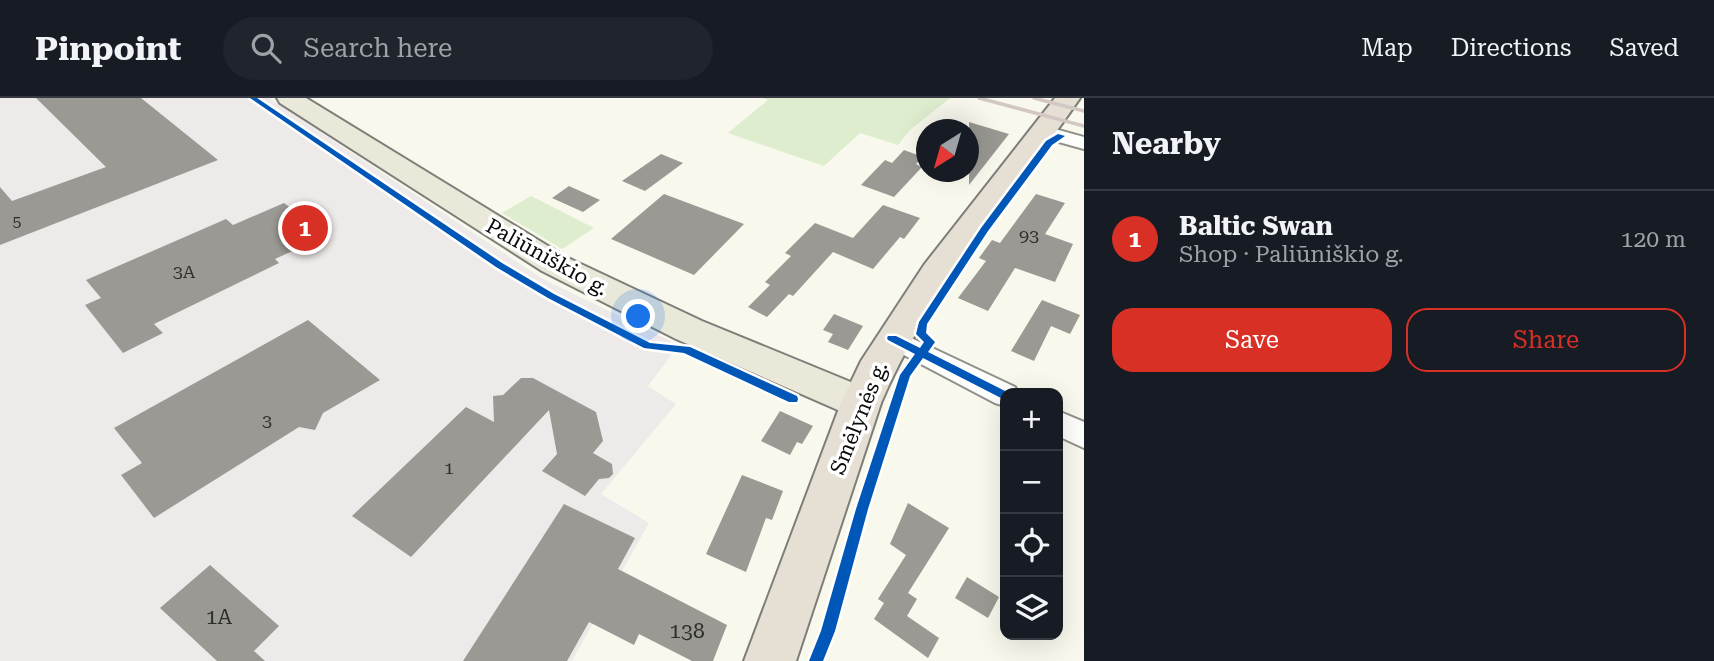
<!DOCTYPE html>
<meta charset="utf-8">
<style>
:root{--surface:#171b24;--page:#20242c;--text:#f1f3f6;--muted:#9ea1a6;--line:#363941;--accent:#d93025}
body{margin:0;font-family:"Roboto Serif",serif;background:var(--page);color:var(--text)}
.controls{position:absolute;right:21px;bottom:21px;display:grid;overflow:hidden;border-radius:14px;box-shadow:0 7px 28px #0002}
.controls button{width:63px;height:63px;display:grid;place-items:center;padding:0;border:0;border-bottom:2px solid var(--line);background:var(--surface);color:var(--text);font:35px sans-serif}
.compass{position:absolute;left:916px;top:21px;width:63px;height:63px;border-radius:50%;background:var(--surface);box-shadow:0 7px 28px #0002;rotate:217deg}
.you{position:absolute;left:639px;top:219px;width:24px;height:24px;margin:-18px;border:5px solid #fff;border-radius:50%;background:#1a73e8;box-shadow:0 0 0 10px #1a73e833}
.badge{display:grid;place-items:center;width:46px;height:46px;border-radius:50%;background:var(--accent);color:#fff;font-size:23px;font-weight:700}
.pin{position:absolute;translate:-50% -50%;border:4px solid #fff;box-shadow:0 2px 7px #0006}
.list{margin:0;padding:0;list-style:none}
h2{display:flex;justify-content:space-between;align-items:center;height:91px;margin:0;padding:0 28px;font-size:30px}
h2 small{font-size:23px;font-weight:400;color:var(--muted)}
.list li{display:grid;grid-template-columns:46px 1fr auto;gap:21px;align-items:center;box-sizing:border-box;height:98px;padding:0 28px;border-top:2px solid var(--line)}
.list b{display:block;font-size:26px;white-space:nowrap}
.list p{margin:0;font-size:23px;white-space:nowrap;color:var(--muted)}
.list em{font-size:23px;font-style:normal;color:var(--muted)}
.actions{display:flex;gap:14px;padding:21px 28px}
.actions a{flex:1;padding:16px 0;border:2px solid var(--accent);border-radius:21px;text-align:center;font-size:24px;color:var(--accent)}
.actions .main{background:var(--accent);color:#fff}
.icon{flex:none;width:38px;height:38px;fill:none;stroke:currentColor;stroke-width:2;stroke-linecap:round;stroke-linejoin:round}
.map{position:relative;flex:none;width:1084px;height:563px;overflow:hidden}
header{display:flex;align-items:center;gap:42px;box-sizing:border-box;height:98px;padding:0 35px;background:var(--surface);border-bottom:2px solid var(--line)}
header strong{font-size:33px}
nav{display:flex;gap:38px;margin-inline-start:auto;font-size:24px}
.search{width:490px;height:63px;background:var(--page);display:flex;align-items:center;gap:18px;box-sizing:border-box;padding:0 24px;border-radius:38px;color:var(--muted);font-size:26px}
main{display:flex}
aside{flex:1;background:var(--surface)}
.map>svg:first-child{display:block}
.industrial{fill:#efeaea}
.green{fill:#ddedce}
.building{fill:#9a9993}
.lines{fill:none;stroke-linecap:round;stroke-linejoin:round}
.street-casing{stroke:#91918c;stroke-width:4}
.primary-casing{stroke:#7e7e79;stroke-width:4}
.highway-casing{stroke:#7e7e79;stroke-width:4}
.street{fill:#fefefc;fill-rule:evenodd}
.primary{fill:#eae8d8;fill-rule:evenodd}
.highway{fill:#e6dfd4;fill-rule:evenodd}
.rail{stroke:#d3c7c3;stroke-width:3.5}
.cycleway-casing{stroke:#fff;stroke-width:5}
.cycleway{fill:#0057b8;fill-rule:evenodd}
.labels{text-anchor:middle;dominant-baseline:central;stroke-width:7;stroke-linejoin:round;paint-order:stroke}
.far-number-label{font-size:16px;fill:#2d2d2c}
.number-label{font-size:18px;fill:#2d2d2c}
.street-label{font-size:21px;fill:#090909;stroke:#fff}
.near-number-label{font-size:21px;fill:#2d2d2c}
</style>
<header>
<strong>Pinpoint</strong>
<div class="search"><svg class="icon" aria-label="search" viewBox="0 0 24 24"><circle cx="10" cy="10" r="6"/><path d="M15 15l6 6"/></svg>Search here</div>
<nav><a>Map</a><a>Directions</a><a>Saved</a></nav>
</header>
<main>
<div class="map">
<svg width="1084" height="563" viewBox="0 0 1084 563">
<rect width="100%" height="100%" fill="#f8f8ed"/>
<path class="industrial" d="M 0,0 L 269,0 L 543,181 L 679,247 L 648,288 L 676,306 L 601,396 L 649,425 L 572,563 L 0,563 Z"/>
<g class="green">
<path d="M 763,0 L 950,0 L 910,32 L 898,47 L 860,35 L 824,68 L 728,35 L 768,2 Z"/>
<path d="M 531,98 L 594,130 L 562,151 L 502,115 Z"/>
</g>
<g class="building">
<path d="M 36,0 L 141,0 L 218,62 L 0,147 L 0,89 L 12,103 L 106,69 Z"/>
<path d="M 969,24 L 1009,36 L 969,87 Z"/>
<path d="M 904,52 L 923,59 L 916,66 L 922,69 L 894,99 L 861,87 L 885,62 L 892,65 Z"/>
<path d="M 661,56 L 683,65 L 645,93 L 622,83 Z"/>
<path d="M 569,88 L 600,102 L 583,114 L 552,100 Z"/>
<path d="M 664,96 L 744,126 L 694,177 L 611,141 Z"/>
<path d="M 1036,96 L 1065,105 L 1045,136 L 1073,146 L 1055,184 L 1015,170 L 988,213 L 958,200 L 986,163 L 979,160 L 992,142 L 1000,145 Z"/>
<path d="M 284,105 L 327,137 L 275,161 L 279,165 L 154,226 L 163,235 L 123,255 L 85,207 L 101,200 L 86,182 L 226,121 L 233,127 Z"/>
<path d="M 883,107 L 920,120 L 904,141 L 900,139 L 873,171 L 833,154 L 793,198 L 789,196 L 767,219 L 748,209 L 770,187 L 765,184 L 791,158 L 785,155 L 815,125 L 853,140 Z"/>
<path d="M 1042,202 L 1080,217 L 1070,236 L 1051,228 L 1034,263 L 1011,253 Z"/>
<path d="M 834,216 L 863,228 L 848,252 L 828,244 L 833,236 L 823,232 Z"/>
<path d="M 308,222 L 380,282 L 323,315 L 315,332 L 299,329 L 154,420 L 121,377 L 142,365 L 114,330 Z"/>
<path d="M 521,280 L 533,280 L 596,314 L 603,343 L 593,355 L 612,366 L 613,376 L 609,380 L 599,381 L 585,398 L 542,373 L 557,356 L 549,312 L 411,459 L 352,418 L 466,309 L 494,324 L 493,298 L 503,297 Z"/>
<path d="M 780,313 L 813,328 L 802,346 L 797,344 L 790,357 L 761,343 Z"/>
<path d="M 742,377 L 783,393 L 772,422 L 766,420 L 746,474 L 706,456 Z"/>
<path d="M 908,405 L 949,430 L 908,495 L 917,501 L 907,518 L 939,540 L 928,560 L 874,521 L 884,505 L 878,501 L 906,457 L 890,446 Z"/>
<path d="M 564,406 L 635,440 L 618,471 L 727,527 L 713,563 L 692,563 L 639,536 L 634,547 L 589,524 L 567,563 L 463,563 Z"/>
<path d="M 210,467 L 279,528 L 254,553 L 265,563 L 217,563 L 160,510 Z"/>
<path d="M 967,479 L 999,499 L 988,520 L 955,500 Z"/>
</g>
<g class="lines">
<defs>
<g id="street">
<path d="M 1044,28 L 1084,39 L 1084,51 L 1037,38 L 1034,34 Z"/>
<path d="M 892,231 L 1015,289 L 1018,295 L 1005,295 L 1005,308 L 995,305 L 883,246 L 879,240 L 883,234 Z"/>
<path d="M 1058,313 L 1084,324 L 1084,350 L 1058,338 Z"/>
</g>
<path id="primary" d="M 277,0 L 306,0 L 566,159 L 702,223 L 875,294 L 881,305 L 875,316 L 861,320 L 847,316 L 676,241 L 542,173 L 280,5 Z"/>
<path id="highway" d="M 1055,0 L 1080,0 C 1011,100 929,192 881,305 L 796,563 L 744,563 L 841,305 L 861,263 L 924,167 Z"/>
</defs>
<use href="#street" class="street-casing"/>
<use href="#primary" class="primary-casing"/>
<use href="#highway" class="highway-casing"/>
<use href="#street" class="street"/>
<use href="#primary" class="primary"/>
<use href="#highway" class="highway"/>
<g class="rail">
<path d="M 979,0 L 1084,28"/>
<path d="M 1034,0 L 1084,13"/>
</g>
<defs>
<g id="cycleway">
<path d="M 250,0 L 257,0 L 502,165 L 554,196 L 650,245 L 690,249 L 797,298 L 798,301 L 797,304 L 789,304 L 684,255 L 644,250 L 548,200 L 496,169 Z"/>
<path d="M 1058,36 L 1065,38 L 1052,47 L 988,133 L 927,226 L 926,235 L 935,244 L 928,254 L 1009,295 L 1005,295 L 1005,301 L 1001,300 L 923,260 L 910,278 L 868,411 L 835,533 L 823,563 L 809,563 L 821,533 L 856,411 L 900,277 L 915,256 L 888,242 L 887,240 L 888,238 L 896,238 L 920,250 L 924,244 L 916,236 L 919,224 L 981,130 L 1046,43 Z"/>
</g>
</defs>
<use href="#cycleway" class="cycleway-casing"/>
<use href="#cycleway" class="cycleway"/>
</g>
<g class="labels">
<g class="far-number-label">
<text x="17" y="123">5</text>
</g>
<g class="number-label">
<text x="1029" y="137">93</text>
<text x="184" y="173">3A</text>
<text x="267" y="322">3</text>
<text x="449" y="369">1</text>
</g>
<g class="street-label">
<text transform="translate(547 159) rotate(29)">Paliūniškio g.</text>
<text transform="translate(859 320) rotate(-68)">Smėlynės g.</text>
</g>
<g class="near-number-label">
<text x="219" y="519">1A</text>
<text x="687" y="533">138</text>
</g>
</g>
</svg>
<div class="controls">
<button>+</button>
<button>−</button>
<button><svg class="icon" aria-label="locate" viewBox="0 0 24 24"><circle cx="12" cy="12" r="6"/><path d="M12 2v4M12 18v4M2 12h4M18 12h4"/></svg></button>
<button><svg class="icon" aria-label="layers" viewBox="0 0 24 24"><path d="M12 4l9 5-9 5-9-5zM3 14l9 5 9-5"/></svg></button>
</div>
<svg class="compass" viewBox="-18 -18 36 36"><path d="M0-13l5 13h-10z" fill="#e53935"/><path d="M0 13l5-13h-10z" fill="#9ea1a6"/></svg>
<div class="you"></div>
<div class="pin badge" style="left:305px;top:130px">1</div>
</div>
<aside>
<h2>Nearby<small></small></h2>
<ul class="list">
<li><span class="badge">1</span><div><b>Baltic Swan</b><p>Shop · Paliūniškio g.</p></div><em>120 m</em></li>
</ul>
<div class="actions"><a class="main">Save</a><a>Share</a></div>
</aside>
</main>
